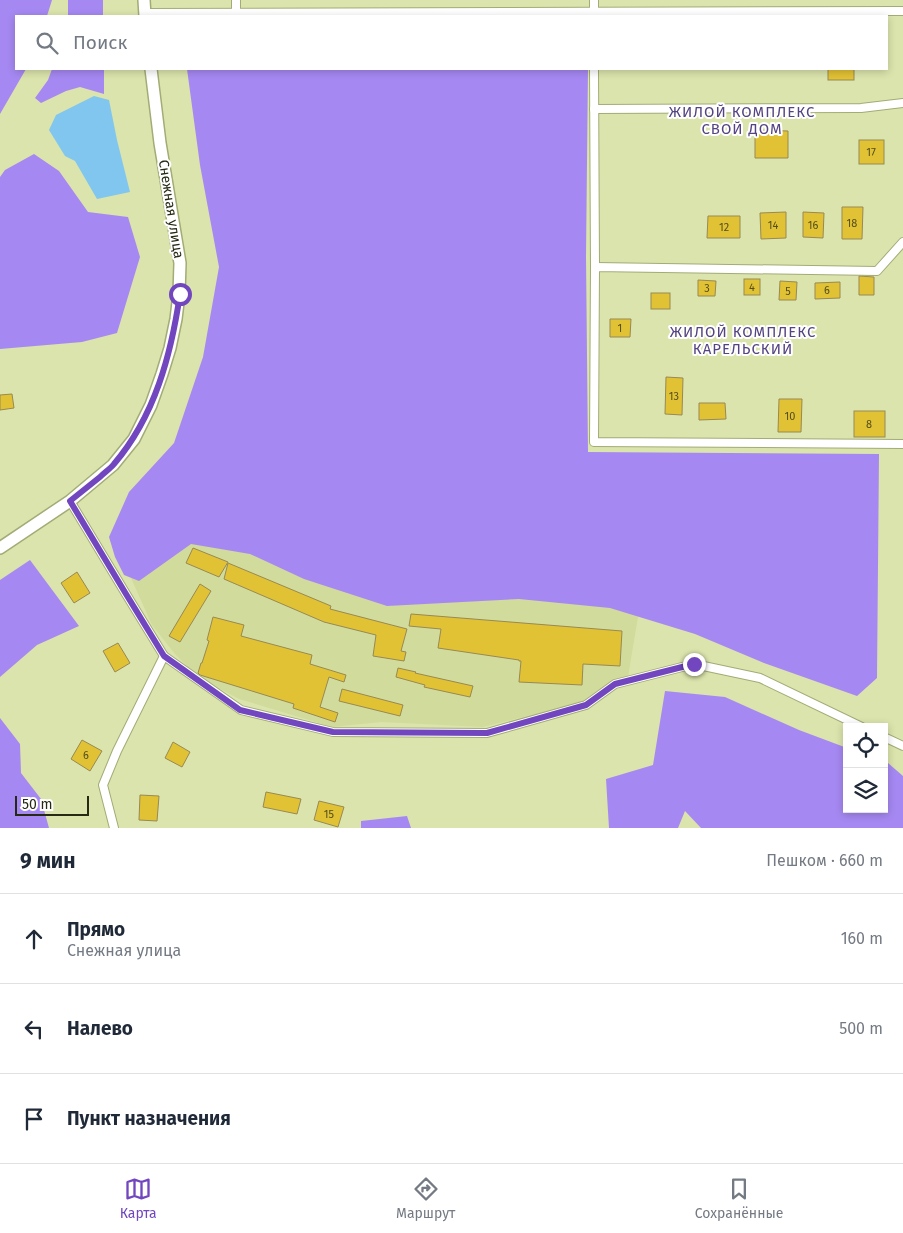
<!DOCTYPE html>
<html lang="ru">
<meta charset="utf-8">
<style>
:root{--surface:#fff;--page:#f2f2f3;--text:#1f2937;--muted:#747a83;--line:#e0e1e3;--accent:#7146bf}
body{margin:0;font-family:"Fira Sans",sans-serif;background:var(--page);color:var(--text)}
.controls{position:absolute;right:15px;bottom:15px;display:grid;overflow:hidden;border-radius:0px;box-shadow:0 2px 8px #0003}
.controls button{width:45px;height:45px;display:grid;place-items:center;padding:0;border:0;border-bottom:1px solid var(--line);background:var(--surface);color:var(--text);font:25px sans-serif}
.scale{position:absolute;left:15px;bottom:12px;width:74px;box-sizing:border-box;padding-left:5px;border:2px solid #262913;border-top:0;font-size:14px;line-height:18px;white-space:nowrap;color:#262913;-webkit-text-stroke:4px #fff;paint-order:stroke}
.stop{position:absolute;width:15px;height:15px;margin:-11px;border:4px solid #7146bf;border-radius:50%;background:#fff}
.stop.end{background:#7146bf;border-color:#fff;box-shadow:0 1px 5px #0008}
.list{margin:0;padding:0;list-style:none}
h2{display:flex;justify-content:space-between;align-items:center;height:65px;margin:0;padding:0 20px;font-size:21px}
h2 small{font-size:16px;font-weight:400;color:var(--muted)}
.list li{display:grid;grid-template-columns:32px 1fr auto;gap:15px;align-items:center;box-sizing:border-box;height:90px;padding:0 20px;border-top:1px solid var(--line)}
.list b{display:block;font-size:19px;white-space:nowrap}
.list p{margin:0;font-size:16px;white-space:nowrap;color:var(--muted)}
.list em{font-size:16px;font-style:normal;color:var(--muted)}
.icon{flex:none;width:28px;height:28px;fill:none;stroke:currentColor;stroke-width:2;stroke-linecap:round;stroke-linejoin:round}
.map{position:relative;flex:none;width:903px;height:828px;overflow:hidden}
.search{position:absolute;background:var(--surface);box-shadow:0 2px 8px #0003;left:15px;right:15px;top:15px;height:55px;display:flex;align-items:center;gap:12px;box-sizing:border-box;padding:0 18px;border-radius:0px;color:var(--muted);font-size:19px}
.sheet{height:335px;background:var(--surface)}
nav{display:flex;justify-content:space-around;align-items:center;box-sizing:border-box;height:70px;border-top:1px solid var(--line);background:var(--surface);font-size:14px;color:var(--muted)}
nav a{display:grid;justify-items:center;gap:2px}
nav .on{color:var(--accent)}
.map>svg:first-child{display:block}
.built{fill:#d1db9c}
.forest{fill:#a688f2}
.water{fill:#80c6ef}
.building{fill:#e2c235;stroke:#978954}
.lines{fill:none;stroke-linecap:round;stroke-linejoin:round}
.street-casing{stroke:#a3ab76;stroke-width:10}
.secondary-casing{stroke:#a3ab76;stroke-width:14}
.street{stroke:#fff;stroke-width:8}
.secondary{stroke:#fff;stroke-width:11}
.route{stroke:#7146bf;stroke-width:6}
.labels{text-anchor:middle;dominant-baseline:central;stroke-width:4;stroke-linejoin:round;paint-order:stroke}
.number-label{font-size:11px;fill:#554f1c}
.street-label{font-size:14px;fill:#262913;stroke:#fff}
.neighbourhood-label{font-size:15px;letter-spacing:1px;fill:#564482;stroke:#fff}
</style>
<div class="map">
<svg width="903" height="828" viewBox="0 0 903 828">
<rect width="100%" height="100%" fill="#dbe4ac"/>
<path class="built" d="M 186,542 L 639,611 L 628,677 L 580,703 L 483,727 L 381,722 L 332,727 L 239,699 L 198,677 L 175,654 L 152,625 L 131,578 Z"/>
<g class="forest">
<path d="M 0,0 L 52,0 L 47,16 L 16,16 L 16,69 L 26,69 L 0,114 Z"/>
<rect x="68" y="0" width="35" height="16"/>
<path d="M 52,69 L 104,69 L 104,94 L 80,87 L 66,91 L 41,103 L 35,98 L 48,80 Z"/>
<path d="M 187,69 L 588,69 L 586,257 L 588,452 L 879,454 L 877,678 L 857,696 L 764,663 L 695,634 L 610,608 L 519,599 L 387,606 L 304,579 L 250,554 L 191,544 L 139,581 L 124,575 L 115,557 L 109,537 L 129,492 L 174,443 L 203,357 L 219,267 L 200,165 Z"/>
<path d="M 34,154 L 59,171 L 88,212 L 128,217 L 140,257 L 117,333 L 82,342 L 0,349 L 0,177 L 5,170 Z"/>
<path d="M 30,560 L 79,626 L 37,645 L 0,677 L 0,580 Z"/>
<path d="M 665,691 L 725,697 L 799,730 L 847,748 L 847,809 L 884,809 L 884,761 L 888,763 L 903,776 L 903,828 L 701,828 L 685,811 L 678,828 L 609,828 L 606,779 L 653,765 Z"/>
<path d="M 0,718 L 20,744 L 21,773 L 41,799 L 49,828 L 0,828 Z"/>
<path d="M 407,816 L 411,828 L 361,828 L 361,821 Z"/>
</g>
<path class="water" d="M 94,96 L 109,100 L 117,140 L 130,192 L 97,199 L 75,161 L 65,156 L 49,130 L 56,115 Z"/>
<g class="building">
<rect x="828" y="69" width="26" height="11"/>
<path d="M 755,130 L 788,131 L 788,158 L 755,158 Z"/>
<rect x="859" y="140" width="25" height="24"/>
<path d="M 842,207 L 863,207 L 862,239 L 842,239 Z"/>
<path d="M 786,212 L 786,238 L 761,239 L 760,213 Z"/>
<path d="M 803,212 L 824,213 L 823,238 L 803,237 Z"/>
<path d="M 708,216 L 740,216 L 740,238 L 707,238 Z"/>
<path d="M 859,276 L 874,277 L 874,295 L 859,295 Z"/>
<rect x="744" y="279" width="16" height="16"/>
<path d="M 698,280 L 716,281 L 715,296 L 698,296 Z"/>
<path d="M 780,281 L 797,282 L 796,300 L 779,300 Z"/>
<path d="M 840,282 L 840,298 L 815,299 L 815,283 Z"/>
<rect x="651" y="293" width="19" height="16"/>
<path d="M 610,319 L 631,319 L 630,337 L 610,337 Z"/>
<path d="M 666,377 L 683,378 L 682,415 L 665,414 Z"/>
<path d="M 12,394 L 14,408 L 0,410 L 0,395 Z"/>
<path d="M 779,399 L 802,399 L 801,432 L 778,432 Z"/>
<path d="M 699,403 L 725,403 L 726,419 L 699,420 Z"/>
<rect x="854" y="411" width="31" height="26"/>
<path d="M 193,548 L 228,562 L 219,577 L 186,563 Z"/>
<path d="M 228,563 L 331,606 L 330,609 L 407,629 L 401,651 L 406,652 L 404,661 L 373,656 L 376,635 L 324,622 L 224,579 Z"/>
<path d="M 77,572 L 90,593 L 74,603 L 61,583 Z"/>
<path d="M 200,584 L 211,591 L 180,642 L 169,636 Z"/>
<path d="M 411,614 L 622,631 L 620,666 L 583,664 L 582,685 L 519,682 L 521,661 L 519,661 L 519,660 L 438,648 L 441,629 L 409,626 Z"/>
<path d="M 213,617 L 244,625 L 241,636 L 312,655 L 310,664 L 346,675 L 344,682 L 329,677 L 320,707 L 338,713 L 335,722 L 293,708 L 294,704 L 200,675 L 198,673 L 201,663 L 202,663 L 209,641 L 207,640 Z"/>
<path d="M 118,643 L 130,663 L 115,672 L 103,651 Z"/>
<path d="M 398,668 L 416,672 L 415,673 L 473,686 L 470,697 L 424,687 L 425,685 L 396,677 Z"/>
<path d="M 342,689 L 403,705 L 400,716 L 339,701 Z"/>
<path d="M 82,740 L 102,751 L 90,771 L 71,759 Z"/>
<path d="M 173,742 L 190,752 L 182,767 L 165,758 Z"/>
<path d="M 266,792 L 301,799 L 297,814 L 263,807 Z"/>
<path d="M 140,795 L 159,796 L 157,821 L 139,820 Z"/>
<path d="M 319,801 L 344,807 L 338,827 L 314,820 Z"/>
</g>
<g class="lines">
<defs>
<g id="street">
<path d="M 236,0 L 236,13"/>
<path d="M 594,0 L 594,15"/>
<path d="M 145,13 L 903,11"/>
<path d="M 594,69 L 595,267"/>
<path d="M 594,109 L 861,108 L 903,103"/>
<path d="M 903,242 L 877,271 L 595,267 L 594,442 L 903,444"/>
<path d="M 70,501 L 126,594 L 164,656 L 241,710 L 333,732 L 487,733 L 586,705 L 615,684 L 694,664 L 760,678 L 862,727"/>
<path d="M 884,737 L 903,746"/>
<path d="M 114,828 L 103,785 L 117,751 L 164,656"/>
</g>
<g id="secondary">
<path d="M 144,0 L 145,16"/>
<path d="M 0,548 L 70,501 L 113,465 L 134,439 L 151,405 L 162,374 L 170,348 L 176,319 L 179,294 L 180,263 L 160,143 L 151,69"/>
</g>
</defs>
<use href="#street" class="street-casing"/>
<use href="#secondary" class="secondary-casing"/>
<use href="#street" class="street"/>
<use href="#secondary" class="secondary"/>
</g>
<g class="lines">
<path class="route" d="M 180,294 C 171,355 155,416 114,464 C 110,469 105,472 100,477 C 90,485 80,493 70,501 L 126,594 L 164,656 L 240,710 L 333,732 L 487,733 L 586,705 L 615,684 L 694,664"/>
</g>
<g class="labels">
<g class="number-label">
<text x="871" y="152">17</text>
<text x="852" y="223">18</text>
<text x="773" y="225">14</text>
<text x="813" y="225">16</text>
<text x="724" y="227">12</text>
<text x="752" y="287">4</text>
<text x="707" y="288">3</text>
<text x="827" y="290">6</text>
<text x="788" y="291">5</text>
<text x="620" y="328">1</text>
<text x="674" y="396">13</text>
<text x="790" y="416">10</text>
<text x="869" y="424">8</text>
<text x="86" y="755">6</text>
<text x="329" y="814">15</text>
</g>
<g class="street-label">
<text transform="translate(171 209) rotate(81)">Снежная улица</text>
</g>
<g class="neighbourhood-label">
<text x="742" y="112">ЖИЛОЙ КОМПЛЕКС<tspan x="742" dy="17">СВОЙ ДОМ</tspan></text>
<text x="743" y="332">ЖИЛОЙ КОМПЛЕКС<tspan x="743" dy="17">КАРЕЛЬСКИЙ</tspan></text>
</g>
</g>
</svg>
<div class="controls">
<button><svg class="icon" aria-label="locate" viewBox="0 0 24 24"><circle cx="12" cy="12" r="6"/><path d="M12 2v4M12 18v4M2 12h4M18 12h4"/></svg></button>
<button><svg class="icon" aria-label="layers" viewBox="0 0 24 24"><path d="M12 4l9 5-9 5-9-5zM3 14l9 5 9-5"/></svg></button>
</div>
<div class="scale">50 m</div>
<div class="stop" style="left:180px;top:294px"></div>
<div class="stop end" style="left:694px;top:664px"></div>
<div class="search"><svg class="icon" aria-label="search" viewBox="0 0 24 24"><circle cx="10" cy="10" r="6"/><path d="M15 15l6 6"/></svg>Поиск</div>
</div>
<section class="sheet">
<h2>9 мин<small>Пешком · 660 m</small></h2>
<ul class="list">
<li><svg class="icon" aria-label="ahead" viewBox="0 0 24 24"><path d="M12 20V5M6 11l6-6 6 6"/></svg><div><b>Прямо</b><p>Снежная улица</p></div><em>160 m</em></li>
<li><svg class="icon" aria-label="left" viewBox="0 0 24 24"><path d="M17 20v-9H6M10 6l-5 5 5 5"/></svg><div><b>Налево</b></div><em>500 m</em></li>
<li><svg class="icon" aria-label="arrive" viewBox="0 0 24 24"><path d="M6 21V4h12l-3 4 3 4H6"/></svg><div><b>Пункт назначения</b></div></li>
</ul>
</section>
<nav>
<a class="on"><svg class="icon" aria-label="map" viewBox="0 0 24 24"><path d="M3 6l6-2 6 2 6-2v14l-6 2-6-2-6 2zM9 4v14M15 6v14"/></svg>Карта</a>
<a><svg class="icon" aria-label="directions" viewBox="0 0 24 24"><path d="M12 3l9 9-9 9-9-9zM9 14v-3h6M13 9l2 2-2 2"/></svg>Маршрут</a>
<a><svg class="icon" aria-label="saved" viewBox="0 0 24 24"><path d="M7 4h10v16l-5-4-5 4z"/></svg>Сохранённые</a>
</nav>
